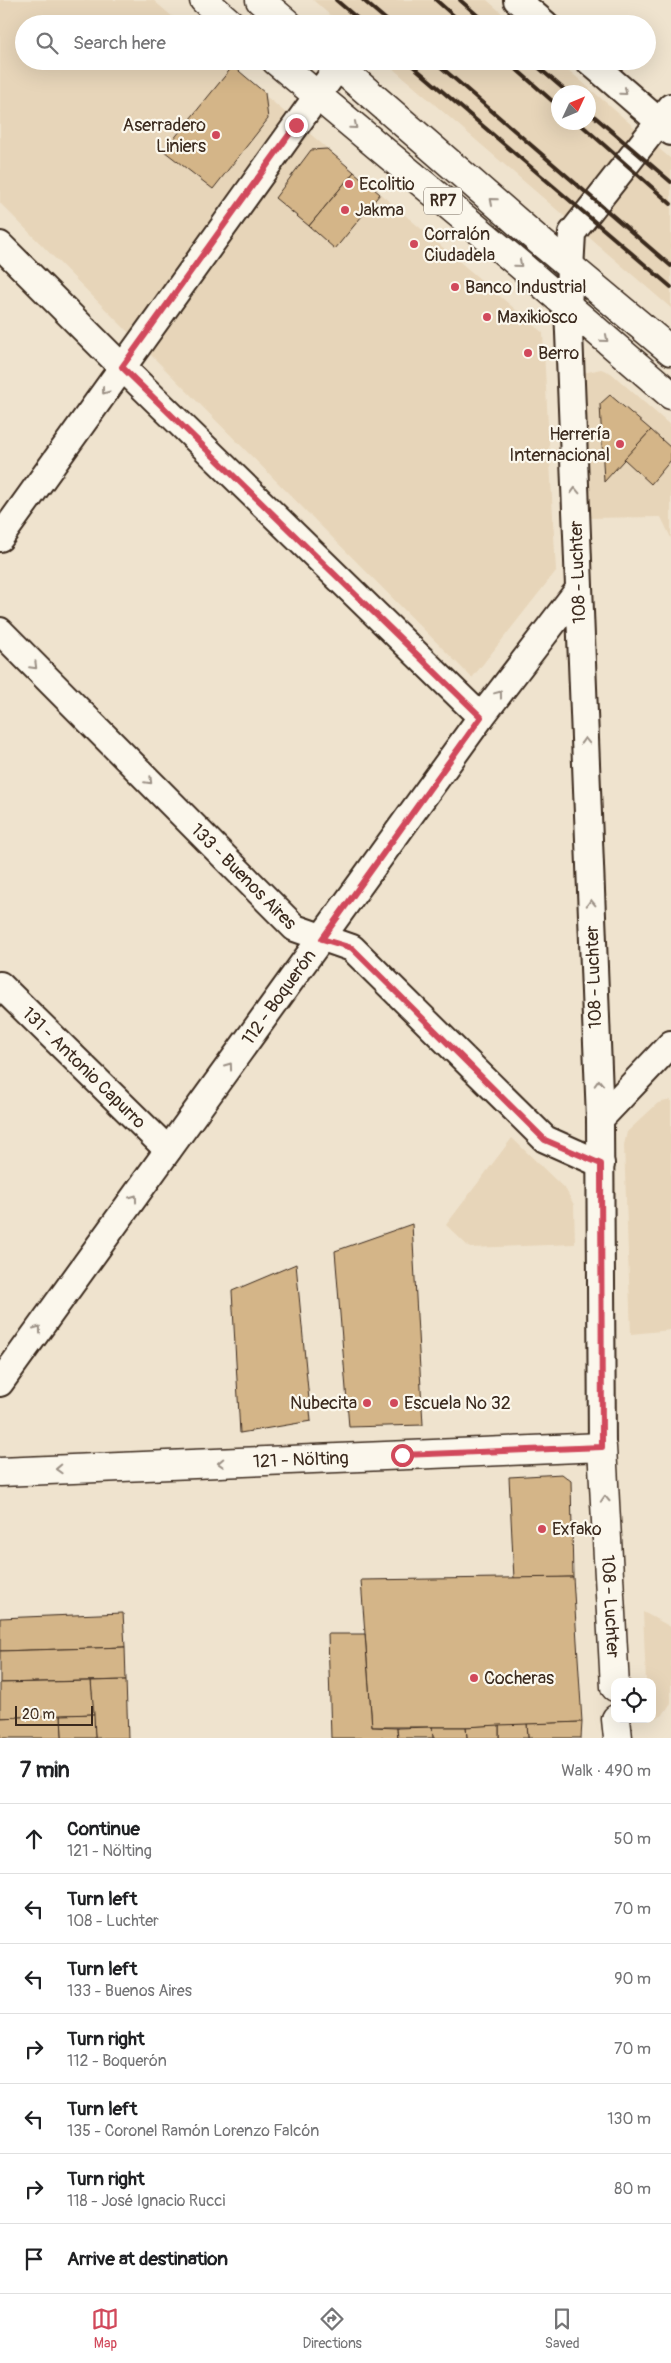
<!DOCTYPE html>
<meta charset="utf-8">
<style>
:root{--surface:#fff;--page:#f2f2f2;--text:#202124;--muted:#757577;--line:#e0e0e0;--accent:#d1495b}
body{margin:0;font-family:Pangolin,sans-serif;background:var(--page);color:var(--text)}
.controls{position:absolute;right:15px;bottom:15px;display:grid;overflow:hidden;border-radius:10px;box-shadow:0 5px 20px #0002}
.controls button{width:45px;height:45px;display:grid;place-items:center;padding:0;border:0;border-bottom:1px solid var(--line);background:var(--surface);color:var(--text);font:25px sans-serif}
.compass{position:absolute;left:551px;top:85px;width:45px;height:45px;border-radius:50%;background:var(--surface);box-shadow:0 5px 20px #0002;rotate:46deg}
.scale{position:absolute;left:15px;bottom:12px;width:78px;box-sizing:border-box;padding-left:5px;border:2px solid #3b2a1e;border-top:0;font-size:14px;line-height:18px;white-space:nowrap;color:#3b2a1e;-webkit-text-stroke:4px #fbf7ec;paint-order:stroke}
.stop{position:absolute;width:15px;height:15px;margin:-11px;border:4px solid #d1495b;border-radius:50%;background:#fff}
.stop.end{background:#d1495b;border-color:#fff;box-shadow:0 1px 5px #0008}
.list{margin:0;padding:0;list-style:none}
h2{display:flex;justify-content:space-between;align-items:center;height:65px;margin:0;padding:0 20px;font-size:21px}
h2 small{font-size:16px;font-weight:400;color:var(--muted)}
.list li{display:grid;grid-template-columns:32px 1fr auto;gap:15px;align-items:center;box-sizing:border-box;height:70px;padding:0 20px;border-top:1px solid var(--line)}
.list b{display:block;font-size:19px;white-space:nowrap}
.list p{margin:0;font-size:16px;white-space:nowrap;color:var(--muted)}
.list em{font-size:16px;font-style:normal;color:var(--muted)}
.icon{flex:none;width:28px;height:28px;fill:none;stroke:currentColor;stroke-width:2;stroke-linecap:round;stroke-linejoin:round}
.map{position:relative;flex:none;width:671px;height:1738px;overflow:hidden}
.search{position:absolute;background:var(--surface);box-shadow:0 5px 20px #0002;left:15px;right:15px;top:15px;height:55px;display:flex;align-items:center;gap:12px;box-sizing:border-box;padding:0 18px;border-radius:28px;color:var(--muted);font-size:19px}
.sheet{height:555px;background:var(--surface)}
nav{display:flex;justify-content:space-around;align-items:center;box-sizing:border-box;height:70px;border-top:1px solid var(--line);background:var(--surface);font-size:14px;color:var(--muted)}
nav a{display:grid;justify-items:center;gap:2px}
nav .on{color:var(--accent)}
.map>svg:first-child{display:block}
.built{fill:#e7d5b9;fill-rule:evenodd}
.building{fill:#d4b588;stroke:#3b2a1e}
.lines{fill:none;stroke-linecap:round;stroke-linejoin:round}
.minor-casing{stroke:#3b2a1e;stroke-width:30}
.tertiary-casing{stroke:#3b2a1e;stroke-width:31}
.primary-casing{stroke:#3b2a1e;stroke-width:31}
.minor{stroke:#fbf7ec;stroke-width:26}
.tertiary{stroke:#fbf7ec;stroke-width:28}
.primary{stroke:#fbf7ec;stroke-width:28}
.rail{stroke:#3b2a1e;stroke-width:4}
.oneway{stroke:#9b9085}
.route{stroke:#d1495b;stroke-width:6}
.poi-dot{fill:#d1495b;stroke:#fbf7ec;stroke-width:2}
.labels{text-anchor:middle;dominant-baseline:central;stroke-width:4.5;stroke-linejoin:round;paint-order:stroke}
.shield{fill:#fbf7ec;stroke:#75685c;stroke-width:1}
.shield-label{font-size:16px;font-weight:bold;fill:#3b2a1e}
.poi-label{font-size:18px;fill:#3b2a1e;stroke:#fbf7ec;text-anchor:start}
.street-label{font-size:18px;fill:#3b2a1e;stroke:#fbf7ec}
</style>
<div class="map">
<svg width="671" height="1738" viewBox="0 0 671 1738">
<rect width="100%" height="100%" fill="#efe3ce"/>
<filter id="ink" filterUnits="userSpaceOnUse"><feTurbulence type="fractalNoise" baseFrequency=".02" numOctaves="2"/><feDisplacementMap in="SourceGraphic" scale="10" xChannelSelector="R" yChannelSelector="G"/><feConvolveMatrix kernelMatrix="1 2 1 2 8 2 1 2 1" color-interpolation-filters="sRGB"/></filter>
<g filter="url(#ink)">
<g class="built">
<path d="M 0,0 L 153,0 L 181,24 L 24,24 L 24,61 L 225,61 L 543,333 L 556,571 L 472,678 L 0,203 Z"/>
<path d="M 313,0 L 487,0 L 514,24 L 340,24 Z"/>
<path d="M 384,61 L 558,61 L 671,159 L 671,308 ZM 558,92 L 588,92 L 588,122 L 558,122 Z"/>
<path d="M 601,369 L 611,373 L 671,426 L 671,538 L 661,517 L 580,518 L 583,373 Z"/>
<path d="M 671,1100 L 671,1330 L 631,1334 L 624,1145 L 627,1132 L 658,1103 Z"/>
<path d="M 512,1138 L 566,1190 L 574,1205 L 575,1244 L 470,1248 L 446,1225 Z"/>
<path d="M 643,1612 L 671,1627 L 671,1703 L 662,1716 L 654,1718 L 652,1682 L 646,1682 Z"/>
</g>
<g class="building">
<path d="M 233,66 L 265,93 L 268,119 L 213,189 L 164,151 Z"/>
<path d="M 327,149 L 354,172 L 309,226 L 275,198 L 311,150 Z"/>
<path d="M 354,172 L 380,194 L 335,249 L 309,226 Z"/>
<path d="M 610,395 L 651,430 L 604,482 L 600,404 Z"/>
<path d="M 651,430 L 671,448 L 671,460 L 651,484 L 624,459 Z"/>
<path d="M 412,1224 L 423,1425 L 349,1427 L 335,1251 Z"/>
<path d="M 296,1264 L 311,1421 L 240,1433 L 232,1291 Z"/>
<path d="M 562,1474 L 571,1481 L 573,1577 L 514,1579 L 509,1477 Z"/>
<path d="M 573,1577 L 582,1722 L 466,1727 L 372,1727 L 361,1580 Z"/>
<path d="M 123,1613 L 125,1647 L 0,1651 L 0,1618 Z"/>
<path d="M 328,1634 L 365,1634 L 372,1727 L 397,1728 L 398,1738 L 331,1738 Z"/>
<path d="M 125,1647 L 126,1680 L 0,1683 L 0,1651 Z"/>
<path d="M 126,1680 L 128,1738 L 95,1738 L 91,1681 Z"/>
<path d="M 91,1681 L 94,1714 L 0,1718 L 0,1683 Z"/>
<path d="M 94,1714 L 95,1738 L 62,1738 L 61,1715 Z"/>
<path d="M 61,1715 L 62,1738 L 0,1738 L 0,1718 Z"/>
<path d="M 582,1722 L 581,1738 L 528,1738 L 527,1724 Z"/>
<path d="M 527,1724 L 528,1738 L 499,1738 L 499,1725 Z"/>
<path d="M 499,1725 L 499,1738 L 467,1738 L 466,1727 Z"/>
<path d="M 432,1727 L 466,1727 L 467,1738 L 433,1738 Z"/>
<path d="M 432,1727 L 433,1738 L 398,1738 L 397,1728 Z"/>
</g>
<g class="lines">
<defs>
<g id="minor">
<path d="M 517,0 L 545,24"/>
<path d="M 589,61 L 671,132"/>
<path d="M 0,245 L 122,367 L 481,717"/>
<path d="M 0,538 L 338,67"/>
<path id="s1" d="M 0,631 L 295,928 L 352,948 L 545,1139 L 601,1164"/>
<path id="s2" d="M 0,985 L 168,1150"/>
<path d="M 600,1119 L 671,1044"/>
<path id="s3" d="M 0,1383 L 481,717 L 579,589"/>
<path d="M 602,1447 L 600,1119 L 568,307 L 572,233 L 671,107"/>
</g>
<g id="tertiary">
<path id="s4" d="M 0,1472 L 602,1447 L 615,1687"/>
<path d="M 616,1719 L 618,1738"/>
</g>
<g id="primary">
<path d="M 204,0 L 231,24"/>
<path d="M 260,0 L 288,24"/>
<path d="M 276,61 L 519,264 L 671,395"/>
<path d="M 332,61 L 537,239 L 671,351"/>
</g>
</defs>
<use href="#minor" class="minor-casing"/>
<use href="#tertiary" class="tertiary-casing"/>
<use href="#primary" class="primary-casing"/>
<use href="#minor" class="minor"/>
<use href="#tertiary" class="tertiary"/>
<use href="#primary" class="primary"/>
<g class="rail">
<path d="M 336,0 L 364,24"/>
<path d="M 363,0 L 391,24"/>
<path d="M 436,0 L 463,24"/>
<path d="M 460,0 L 487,24"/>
<path d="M 407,61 L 671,287"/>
<path d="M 434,61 L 671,266"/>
<path d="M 507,61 L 558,106"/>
<path d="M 531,61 L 567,92"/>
<path d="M 588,111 L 671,182"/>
<path d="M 578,122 L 671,204"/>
</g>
</g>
<defs><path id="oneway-chevron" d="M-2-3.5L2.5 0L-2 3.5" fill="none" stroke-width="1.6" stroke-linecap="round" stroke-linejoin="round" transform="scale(1.25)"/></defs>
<g class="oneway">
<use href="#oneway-chevron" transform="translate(624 92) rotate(41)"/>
<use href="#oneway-chevron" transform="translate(354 126) rotate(40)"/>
<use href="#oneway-chevron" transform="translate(493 201) rotate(-139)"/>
<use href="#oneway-chevron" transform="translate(519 264) rotate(41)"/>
<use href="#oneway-chevron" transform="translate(605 339) rotate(40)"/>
<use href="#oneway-chevron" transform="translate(105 391) rotate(126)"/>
<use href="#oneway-chevron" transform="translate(575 491) rotate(-92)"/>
<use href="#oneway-chevron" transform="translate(34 666) rotate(45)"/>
<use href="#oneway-chevron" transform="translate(499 694) rotate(-53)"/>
<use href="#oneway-chevron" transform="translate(585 741) rotate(-92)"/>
<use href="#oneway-chevron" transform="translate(149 781) rotate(45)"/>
<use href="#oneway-chevron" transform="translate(591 903) rotate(-92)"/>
<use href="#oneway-chevron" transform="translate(229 1066) rotate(-54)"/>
<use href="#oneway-chevron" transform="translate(599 1083) rotate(-92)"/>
<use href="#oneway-chevron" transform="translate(134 1198) rotate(-54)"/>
<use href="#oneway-chevron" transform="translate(38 1329) rotate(-54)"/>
<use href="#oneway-chevron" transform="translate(221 1463) rotate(178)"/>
<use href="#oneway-chevron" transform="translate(59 1469) rotate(178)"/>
<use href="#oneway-chevron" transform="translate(605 1499) rotate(-93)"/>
</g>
</g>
<g class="lines" filter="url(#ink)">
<path class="route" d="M 296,125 L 122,367 L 481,717 L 322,939 L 352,948 L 545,1140 L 601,1164 L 602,1447 L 402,1455"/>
</g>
<g class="poi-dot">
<circle cx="216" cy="135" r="5"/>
<circle cx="349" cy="184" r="5"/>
<circle cx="345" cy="210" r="5"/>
<circle cx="414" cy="244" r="5"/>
<circle cx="455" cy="287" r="5"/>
<circle cx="487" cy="317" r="5"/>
<circle cx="528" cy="353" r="5"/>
<circle cx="620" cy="444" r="5"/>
<circle cx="367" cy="1403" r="5"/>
<circle cx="394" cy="1403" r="5"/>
<circle cx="542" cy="1529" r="5"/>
<circle cx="474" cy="1678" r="5"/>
</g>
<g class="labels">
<rect class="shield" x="424" y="187.5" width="38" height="27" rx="4"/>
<g class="shield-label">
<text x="443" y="201">RP7</text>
</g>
<g class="poi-label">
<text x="206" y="125" text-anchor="end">Aserradero<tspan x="206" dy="21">Liniers</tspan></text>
<text x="359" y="184">Ecolitio</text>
<text x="355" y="210">Jakma</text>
<text x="424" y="234">Corralón<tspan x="424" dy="21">Ciudadela</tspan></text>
<text x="465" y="287">Banco Industrial</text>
<text x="497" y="317">Maxikiosco</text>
<text x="538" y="353">Berro</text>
<text x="610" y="434" text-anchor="end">Herrería<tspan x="610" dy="21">Internacional</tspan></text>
<text x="357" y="1403" text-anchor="end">Nubecita</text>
<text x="404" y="1403">Escuela Nº 32</text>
<text x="552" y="1529">Exfako</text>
<text x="484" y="1678">Cocheras</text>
</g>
<g class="street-label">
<text transform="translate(578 572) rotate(-92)">108 - Luchter</text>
<text stroke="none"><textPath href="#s1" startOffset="346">133 - Buenos Aires</textPath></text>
<text transform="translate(594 977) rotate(-92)">108 - Luchter</text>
<text stroke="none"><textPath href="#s3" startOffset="476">112 - Boquerón</textPath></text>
<text stroke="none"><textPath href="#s2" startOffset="118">131 - Antonio Capurro</textPath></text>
<text stroke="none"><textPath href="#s4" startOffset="301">121 - Nölting</textPath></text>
<text stroke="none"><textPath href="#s4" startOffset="762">108 - Luchter</textPath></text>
</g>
</g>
</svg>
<div class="controls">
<button><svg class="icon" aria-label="locate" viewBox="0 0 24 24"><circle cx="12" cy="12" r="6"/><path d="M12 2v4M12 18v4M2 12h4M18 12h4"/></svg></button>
</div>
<svg class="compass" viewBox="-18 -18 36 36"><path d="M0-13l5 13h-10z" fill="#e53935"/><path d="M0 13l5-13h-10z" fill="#757577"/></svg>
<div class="scale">20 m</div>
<div class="stop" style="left:402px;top:1455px"></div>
<div class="stop end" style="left:296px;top:125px"></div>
<div class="search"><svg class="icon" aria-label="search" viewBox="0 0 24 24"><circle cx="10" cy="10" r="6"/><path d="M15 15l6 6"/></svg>Search here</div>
</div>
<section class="sheet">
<h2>7 min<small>Walk · 490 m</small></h2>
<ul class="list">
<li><svg class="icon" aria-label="ahead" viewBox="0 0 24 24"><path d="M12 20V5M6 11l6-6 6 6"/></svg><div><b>Continue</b><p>121 - Nölting</p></div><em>50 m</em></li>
<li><svg class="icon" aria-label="left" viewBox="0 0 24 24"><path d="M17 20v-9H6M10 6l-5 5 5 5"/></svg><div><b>Turn left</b><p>108 - Luchter</p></div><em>70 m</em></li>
<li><svg class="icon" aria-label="left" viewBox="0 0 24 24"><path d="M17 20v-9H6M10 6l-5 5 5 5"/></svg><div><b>Turn left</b><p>133 - Buenos Aires</p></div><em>90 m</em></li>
<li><svg class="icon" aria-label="right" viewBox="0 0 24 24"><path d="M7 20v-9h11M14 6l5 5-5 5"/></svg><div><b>Turn right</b><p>112 - Boquerón</p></div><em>70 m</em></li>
<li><svg class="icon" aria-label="left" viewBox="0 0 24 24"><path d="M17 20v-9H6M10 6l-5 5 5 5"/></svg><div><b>Turn left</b><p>135 - Coronel Ramón Lorenzo Falcón</p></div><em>130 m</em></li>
<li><svg class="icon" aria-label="right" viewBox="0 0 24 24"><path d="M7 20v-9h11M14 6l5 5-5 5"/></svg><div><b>Turn right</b><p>118 - José Ignacio Rucci</p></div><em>80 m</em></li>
<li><svg class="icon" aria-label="arrive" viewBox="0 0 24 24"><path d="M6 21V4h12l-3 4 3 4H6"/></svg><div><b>Arrive at destination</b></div></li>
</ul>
</section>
<nav>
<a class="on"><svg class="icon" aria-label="map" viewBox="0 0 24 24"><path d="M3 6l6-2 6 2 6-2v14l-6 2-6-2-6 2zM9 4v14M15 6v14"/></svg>Map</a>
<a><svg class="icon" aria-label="directions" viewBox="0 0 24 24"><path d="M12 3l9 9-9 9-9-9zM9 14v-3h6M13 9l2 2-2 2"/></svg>Directions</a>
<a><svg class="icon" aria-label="saved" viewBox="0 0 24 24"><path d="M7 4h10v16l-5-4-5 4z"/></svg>Saved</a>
</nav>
